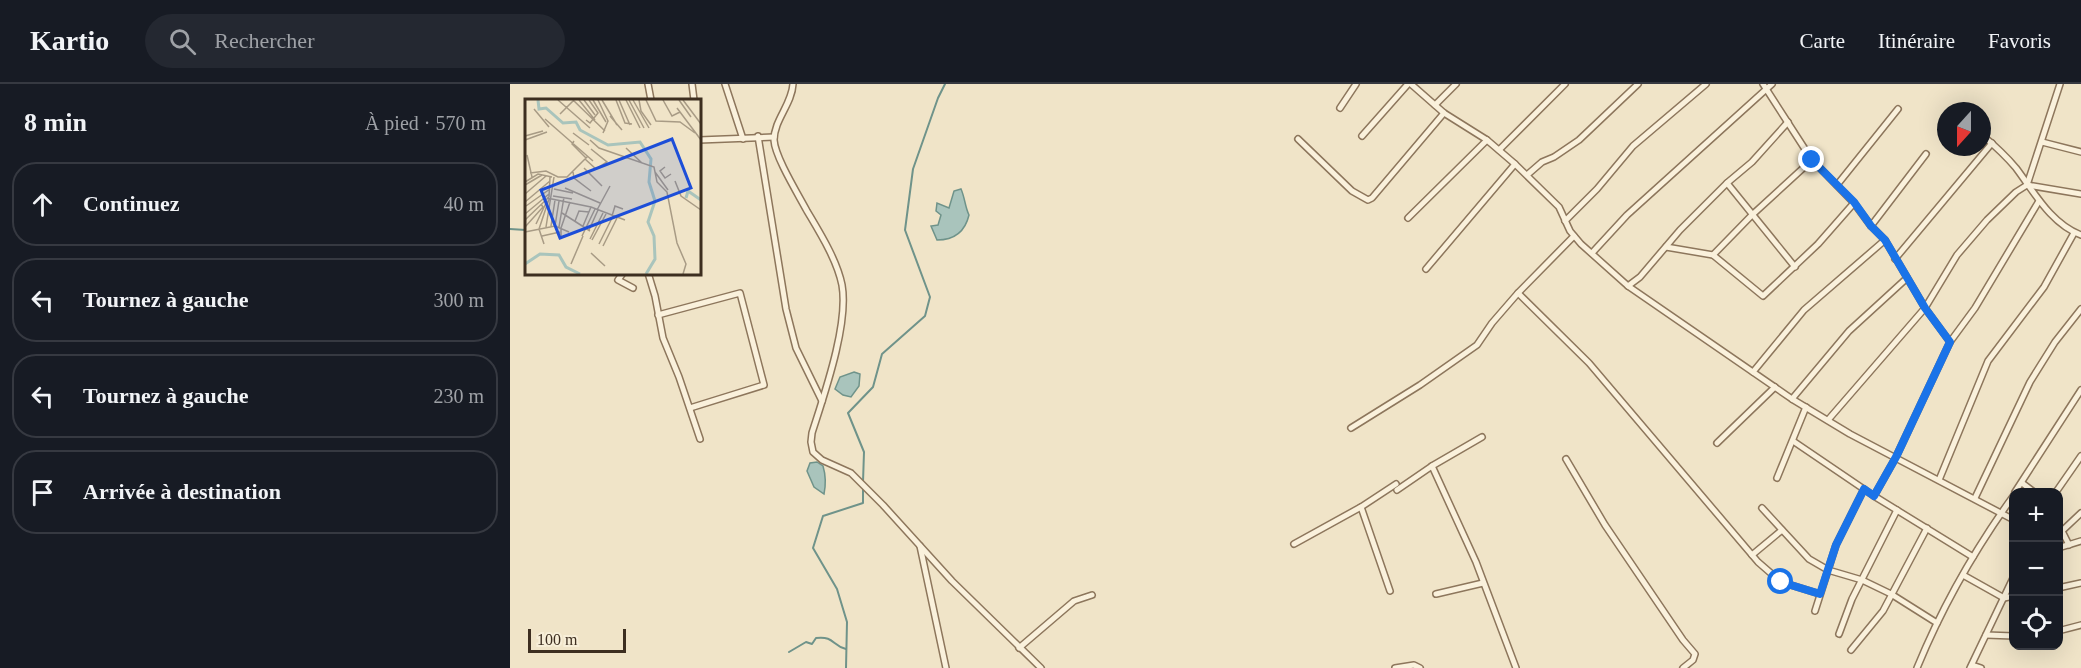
<!DOCTYPE html>
<html lang="fr">
<meta charset="utf-8">
<style>
:root{--surface:#171b24;--page:#242831;--text:#f1f3f6;--muted:#9ea1a6;--line:#363941}
body{margin:0;font-family:"Times New Roman",serif;background:var(--page);color:var(--text)}
.controls{position:absolute;right:18px;bottom:18px;display:grid;overflow:hidden;border-radius:12px;box-shadow:0 6px 24px #0002}
.controls button{width:54px;height:54px;display:grid;place-items:center;padding:0;border:0;border-bottom:2px solid var(--line);background:var(--surface);color:var(--text);font:30px sans-serif}
.compass{position:absolute;left:1427px;top:18px;width:54px;height:54px;border-radius:50%;background:var(--surface);box-shadow:0 6px 24px #0002;rotate:201deg}
.scale{position:absolute;left:18px;bottom:15px;width:98px;box-sizing:border-box;padding-left:6px;border:3px solid #3d2e20;border-top:0;font-size:16px;line-height:21px;white-space:nowrap;color:#3d2e20;-webkit-text-stroke:4px #f7eed8;paint-order:stroke}
.stop{position:absolute;width:18px;height:18px;margin:-14px;border:4px solid #1a73e8;border-radius:50%;background:#fff}
.stop.end{background:#1a73e8;border-color:#fff;box-shadow:0 2px 6px #0008}
.list{margin:0;padding:0;list-style:none}
h2{display:flex;justify-content:space-between;align-items:center;height:78px;margin:0;padding:0 24px;font-size:26px}
h2 small{font-size:20px;font-weight:400;color:var(--muted)}
.list li{display:grid;grid-template-columns:39px 1fr auto;gap:18px;align-items:center;box-sizing:border-box;height:84px;margin:0 12px 12px;padding:0 12px;border:2px solid var(--line);border-radius:24px}
.list b{display:block;font-size:22px;white-space:nowrap}
.list em{font-size:20px;font-style:normal;color:var(--muted)}
.icon{flex:none;width:33px;height:33px;fill:none;stroke:currentColor;stroke-width:2;stroke-linecap:round;stroke-linejoin:round}
.map{position:relative;flex:none;width:1571px;height:584px;overflow:hidden}
header{display:flex;align-items:center;gap:36px;box-sizing:border-box;height:84px;padding:0 30px;background:var(--surface);border-bottom:2px solid var(--line)}
header strong{font-size:28px}
nav{display:flex;gap:33px;margin-inline-start:auto;font-size:21px}
.search{width:420px;height:54px;background:var(--page);display:flex;align-items:center;gap:15px;box-sizing:border-box;padding:0 21px;border-radius:33px;color:var(--muted);font-size:22px}
main{display:flex}
aside{flex:1;background:var(--surface)}
.map>svg:first-child{display:block}
.water{fill:#a9c4bc;stroke:#6f938a;stroke-width:1.5}
.lines{fill:none;stroke-linecap:round;stroke-linejoin:round}
.stream{stroke:#6f938a;stroke-width:2}
.street-casing{stroke:#8d765c;stroke-width:8}
.street{stroke:#faf1dc;stroke-width:5}
.route{stroke:#1a73e8;stroke-width:8}
.inset-river{fill:none;stroke:#a9c4bc;stroke-width:3}
.inset-road{fill:none;stroke:#a89b85;stroke-width:1.5}
.view{fill:#1d4ed8;fill-opacity:0.15;stroke:#1d4ed8;stroke-width:3}
.inset-edge{fill:none;stroke:#3d2e20;stroke-width:3}
</style>
<header>
<strong>Kartio</strong>
<div class="search"><svg class="icon" aria-label="search" viewBox="0 0 24 24"><circle cx="10" cy="10" r="6"/><path d="M15 15l6 6"/></svg>Rechercher</div>
<nav><a>Carte</a><a>Itinéraire</a><a>Favoris</a></nav>
</header>
<main>
<aside>
<h2>8 min<small>À pied · 570 m</small></h2>
<ul class="list">
<li><svg class="icon" aria-label="ahead" viewBox="0 0 24 24"><path d="M12 20V5M6 11l6-6 6 6"/></svg><div><b>Continuez</b></div><em>40 m</em></li>
<li><svg class="icon" aria-label="left" viewBox="0 0 24 24"><path d="M17 20v-9H6M10 6l-5 5 5 5"/></svg><div><b>Tournez à gauche</b></div><em>300 m</em></li>
<li><svg class="icon" aria-label="left" viewBox="0 0 24 24"><path d="M17 20v-9H6M10 6l-5 5 5 5"/></svg><div><b>Tournez à gauche</b></div><em>230 m</em></li>
<li><svg class="icon" aria-label="arrive" viewBox="0 0 24 24"><path d="M6 21V4h12l-3 4 3 4H6"/></svg><div><b>Arrivée à destination</b></div></li>
</ul>
</aside>
<div class="map">
<svg width="1571" height="584" viewBox="0 0 1571 584">
<rect width="100%" height="100%" fill="#f0e4c8"/>
<g class="water">
<path d="M 451,105 C 455,114 455,123 459,131 C 455,148 444,156 427,156 L 421,142 L 428,141 L 431,131 L 426,127 L 427,119 L 439,124 L 444,107 Z"/>
<path d="M 344,288 L 350,290 L 349,302 L 341,313 L 333,311 L 325,305 L 330,293 Z"/>
<path d="M 307,378 L 313,382 C 316,392 316,400 314,410 L 304,403 L 297,387 L 300,379 Z"/>
</g>
<g class="lines">
<g class="stream">
<path d="M 0,145 L 16,146"/>
<path d="M 353,398 L 354,368 L 338,329 L 363,303 L 372,270 L 415,232 L 420,213 L 395,146 L 403,85 L 428,14 L 435,0"/>
<path d="M 279,568 L 296,558 L 302,560 L 306,554 C 325,552 321,561 336,565"/>
<path d="M 336,584 L 337,538 L 327,505 L 303,464 L 313,432 L 353,419 L 353,404"/>
</g>
<defs>
<g id="street">
<path d="M 138,0 L 141,16"/>
<path d="M 182,0 L 184,16"/>
<path d="M 215,0 L 233,55"/>
<path d="M 283,0 C 282,20 264,36 264,56 C 265,73 288,110 297,127 C 310,149 327,176 332,201 C 339,240 314,311 302,349 L 301,358 L 303,368 L 312,376 L 341,389 L 373,421 L 442,497 L 531,584"/>
<path d="M 901,0 L 934,29 L 977,56 L 1005,80 L 1049,123 L 1060,147 L 1071,160 L 1118,202 L 1282,315 L 1340,350 L 1504,436"/>
<path d="M 1253,0 L 1302,76 L 1344,119 L 1361,142 L 1375,156 L 1415,224 L 1440,258"/>
<path d="M 925,21 L 946,0"/>
<path d="M 830,24 L 846,0"/>
<path d="M 1472,51 C 1484,61 1496,72 1506,84 C 1524,108 1541,140 1571,151"/>
<path d="M 248,52 L 276,225 L 286,264 L 312,317"/>
<path d="M 852,52 L 898,0"/>
<path d="M 788,55 L 842,107 L 858,116 L 862,114 L 934,29"/>
<path d="M 189,56 L 264,53"/>
<path d="M 1532,58 L 1571,68"/>
<path d="M 989,66 L 1055,0"/>
<path d="M 1017,91 L 1032,78 L 1044,73 L 1069,56 L 1128,0"/>
<path d="M 1217,99 L 1285,183"/>
<path d="M 1327,101 L 1388,25"/>
<path d="M 1517,101 L 1571,110"/>
<path d="M 898,134 L 977,56"/>
<path d="M 1055,137 L 1087,105 L 1123,62 L 1196,0"/>
<path d="M 1361,142 L 1416,70"/>
<path d="M 1156,163 L 1203,171 L 1253,212 L 1308,160 L 1344,119"/>
<path d="M 1082,169 L 1117,131 L 1262,0"/>
<path d="M 1203,171 L 1242,131 L 1302,76"/>
<path d="M 1385,175 L 1482,59"/>
<path d="M 916,185 L 1005,80"/>
<path d="M 113,189 L 108,196 L 123,204"/>
<path d="M 138,189 L 145,212 L 153,254 L 169,293 L 190,355"/>
<path d="M 1118,202 L 1130,193 L 1170,146 L 1217,99 L 1242,78 L 1278,38"/>
<path d="M 1008,209 L 1079,279 L 1248,478 L 1271,498 L 1310,510"/>
<path d="M 148,231 L 230,209 L 254,301 L 180,324"/>
<path d="M 1243,288 L 1294,226 L 1375,156"/>
<path d="M 1282,315 L 1339,247 L 1397,194"/>
<path d="M 1318,336 L 1415,224 L 1447,171 L 1477,136 L 1506,108 L 1517,101 L 1550,0"/>
<path d="M 841,344 L 910,301 L 967,261 L 982,239 L 1008,209 L 1064,152"/>
<path d="M 1283,357 L 1364,412 L 1463,473"/>
<path d="M 1207,359 L 1265,303"/>
<path d="M 1056,375 L 1095,441 L 1173,556 L 1185,570 L 1183,576 L 1173,584"/>
<path d="M 922,382 L 966,478 L 1006,584"/>
<path d="M 1267,394 L 1296,323"/>
<path d="M 1429,396 L 1478,277 L 1534,203 L 1564,149"/>
<path d="M 1512,399 L 1524,408"/>
<path d="M 887,406 L 922,382 L 972,353"/>
<path d="M 1505,408 L 1571,306"/>
<path d="M 1546,408 L 1571,372"/>
<path d="M 1364,412 L 1386,373 L 1440,258 L 1465,224 L 1529,117"/>
<path d="M 1465,414 L 1520,298 L 1545,258 L 1571,225"/>
<path d="M 851,423 L 880,507"/>
<path d="M 1252,424 L 1299,475 L 1318,486 L 1352,496 L 1381,510 L 1427,539"/>
<path d="M 1548,439 L 1559,461"/>
<path d="M 1553,446 L 1571,429"/>
<path d="M 784,460 L 851,423 L 886,400"/>
<path d="M 410,462 L 436,584"/>
<path d="M 1548,464 L 1571,457"/>
<path d="M 1242,471 L 1272,446"/>
<path d="M 1453,491 L 1494,514 L 1504,512"/>
<path d="M 1548,504 L 1571,499"/>
<path d="M 926,510 L 973,499"/>
<path d="M 1305,527 L 1326,461 L 1354,405"/>
<path d="M 1548,547 L 1571,541"/>
<path d="M 1329,550 L 1342,515 L 1387,426"/>
<path d="M 1476,551 L 1504,552"/>
<path d="M 509,564 L 564,517 L 582,511"/>
<path d="M 1341,566 L 1373,527 L 1417,444"/>
<path d="M 1462,581 L 1471,584"/>
<path d="M 885,584 L 904,581 L 910,584"/>
<path d="M 1407,584 C 1432,523 1465,465 1504,411"/>
<path d="M 1460,584 L 1504,492"/>
</g>
</defs>
<use href="#street" class="street-casing"/>
<use href="#street" class="street"/>
</g>
<g class="lines">
<path class="route" d="M 1271,498 L 1310,510 L 1326,461 L 1354,405 L 1364,412 L 1386,373 L 1440,258 L 1415,224 L 1375,156 L 1361,142 L 1344,118 L 1302,76"/>
</g>
<g transform="translate(15 15)">
<rect width="176" height="176" fill="#f0e4c8"/>
<path class="inset-river" d="M 13,1 L 14,10 L 21,9 L 38,24 L 51,23 L 55,31 L 83,46 L 115,43 L 126,60 L 124,83 L 130,102 L 123,123 L 129,137 L 130,160 L 121,175M 161,99 L 163,92 L 176,101M 0,165 L 15,155 L 34,156 L 41,168 L 55,175"/>
<path class="inset-road" d="M 33,1 L 65,29M 48,1 L 80,32M 54,1 L 70,21M 59,1 L 70,16M 68,1 L 81,23M 73,1 L 83,22 L 78,34M 77,1 L 92,26M 91,1 L 100,24 L 107,25M 94,1 L 105,26M 101,1 L 115,29M 104,1 L 119,29M 108,1 L 124,29M 114,1 L 116,12 L 126,26M 121,1 L 131,22 L 155,23 L 170,34M 138,1 L 147,17 L 155,13M 154,1 L 166,18M 158,1 L 176,25M 152,9 L 176,41M 9,10 L 24,28M 35,15 L 49,1M 85,17 L 97,31M 20,20 L 68,62M 61,21 L 65,24 L 73,14 L 64,1M 48,34 L 64,46M 0,37 L 18,32M 0,41 L 22,33M 65,41 L 74,49 L 129,68 L 132,83 L 142,93 L 152,144 L 161,165 L 158,175M 49,42 L 47,45 L 61,59M 101,49 L 117,64M 2,56 L 7,78M 60,60 L 71,70 L 82,63 L 66,50M 140,68 L 135,72 L 140,79 L 146,75M 59,69 L 77,87M 48,73 L 49,79 L 66,92M 130,73 L 143,91M 5,74 L 21,72 L 33,78 L 42,78 L 63,57M 150,82 L 156,97 L 176,111M 0,83 L 13,75 L 27,78M 0,86 L 17,76M 40,89 L 75,104M 29,90 L 48,94M 0,95 L 21,77M 28,97 L 47,100M 22,99 L 66,108 L 100,121M 0,103 L 25,82M 1,107 L 25,90M 72,111 L 85,87M 37,114 L 65,132M 0,115 L 24,95M 87,117 L 90,107 L 98,110M 0,121 L 24,98 L 25,78M 50,122 L 54,112 L 64,113M 11,125 L 22,102M 26,127 L 30,101M 30,127 L 34,102M 58,127 L 66,108M 0,128 L 18,108 L 16,105M 21,128 L 29,78M 34,128 L 39,98M 64,131 L 73,111M 0,133 L 30,127 L 44,133M 17,137 L 35,133M 57,137 L 70,110M 36,140 L 36,129 L 45,103M 65,140 L 78,114M 67,141 L 81,115M 19,145 L 14,130 L 24,100M 74,145 L 88,117M 78,147 L 92,119M 66,154 L 80,167M 46,165 L 58,137"/>
<path class="view" d="M 147,40 L 166,89 L 35,139 L 16,91 Z"/>
<rect width="176" height="176" class="inset-edge"/>
</g>
</svg>
<div class="controls">
<button>+</button>
<button>−</button>
<button><svg class="icon" aria-label="locate" viewBox="0 0 24 24"><circle cx="12" cy="12" r="6"/><path d="M12 2v4M12 18v4M2 12h4M18 12h4"/></svg></button>
</div>
<svg class="compass" viewBox="-18 -18 36 36"><path d="M0-13l5 13h-10z" fill="#e53935"/><path d="M0 13l5-13h-10z" fill="#9ea1a6"/></svg>
<div class="scale">100 m</div>
<div class="stop" style="left:1271px;top:498px"></div>
<div class="stop end" style="left:1302px;top:76px"></div>
</div>
</main>
